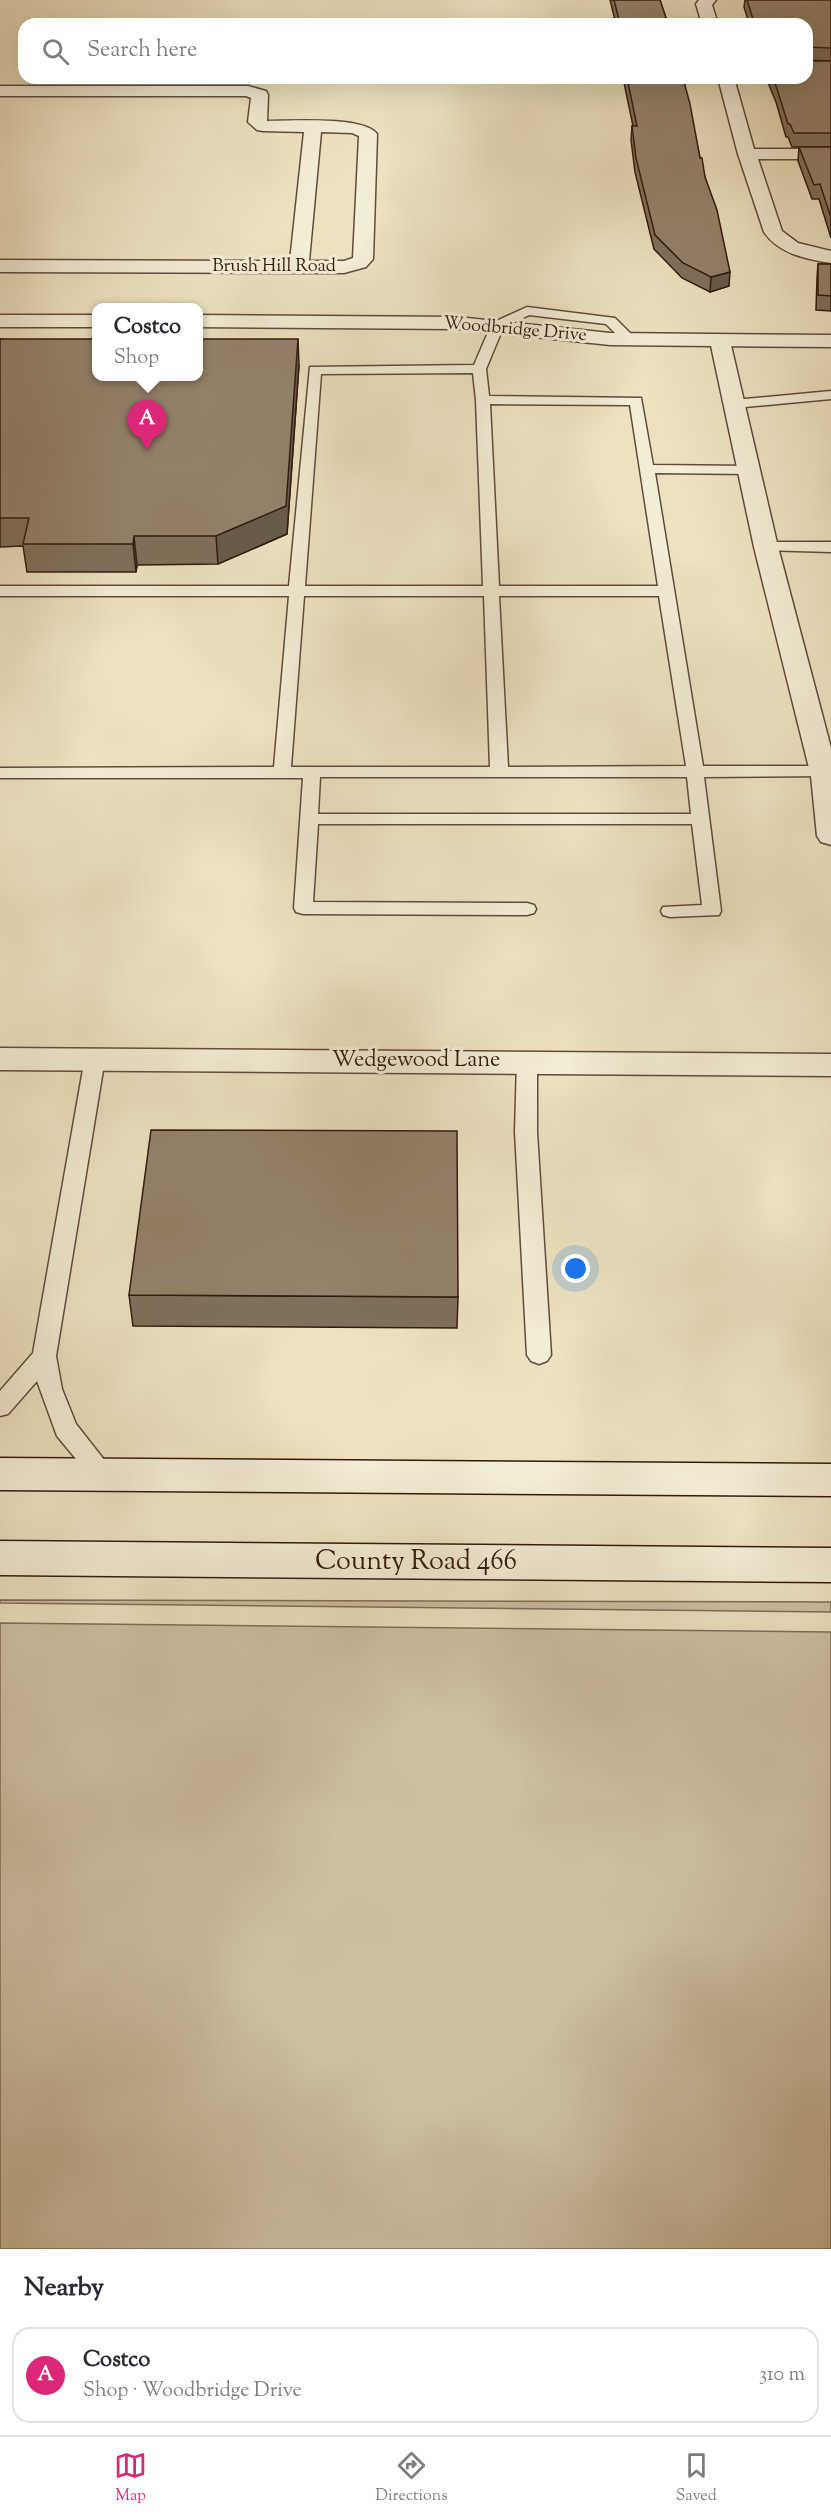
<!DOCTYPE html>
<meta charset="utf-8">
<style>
:root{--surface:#fff;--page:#f2f2f3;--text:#2b2b33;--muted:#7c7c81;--line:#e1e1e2;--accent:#db2777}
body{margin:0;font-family:"Sorts Mill Goudy",serif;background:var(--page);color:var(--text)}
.you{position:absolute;left:576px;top:1269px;width:21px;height:21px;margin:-15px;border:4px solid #fff;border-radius:50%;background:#1a73e8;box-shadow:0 0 0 9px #1a73e833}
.badge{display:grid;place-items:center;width:39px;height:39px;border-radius:50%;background:var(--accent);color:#fff;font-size:20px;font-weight:700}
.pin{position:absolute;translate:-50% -50px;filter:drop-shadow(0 2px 3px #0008)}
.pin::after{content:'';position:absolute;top:32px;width:21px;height:18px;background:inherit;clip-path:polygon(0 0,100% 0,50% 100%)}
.popup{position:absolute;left:92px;top:303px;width:111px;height:78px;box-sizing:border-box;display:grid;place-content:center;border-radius:12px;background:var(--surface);filter:drop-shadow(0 2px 4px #0005);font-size:20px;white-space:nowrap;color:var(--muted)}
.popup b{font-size:22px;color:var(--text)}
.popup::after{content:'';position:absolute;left:50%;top:100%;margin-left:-12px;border:12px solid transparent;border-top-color:var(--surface)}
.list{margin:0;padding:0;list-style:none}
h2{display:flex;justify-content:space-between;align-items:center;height:78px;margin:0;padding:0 24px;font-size:26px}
h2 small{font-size:20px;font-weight:400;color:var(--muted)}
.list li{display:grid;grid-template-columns:39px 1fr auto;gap:18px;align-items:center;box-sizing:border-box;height:96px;margin:0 12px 12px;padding:0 12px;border:2px solid var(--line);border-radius:18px}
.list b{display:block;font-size:22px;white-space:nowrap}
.list p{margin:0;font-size:20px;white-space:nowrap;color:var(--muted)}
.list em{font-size:20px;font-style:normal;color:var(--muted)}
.icon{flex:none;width:33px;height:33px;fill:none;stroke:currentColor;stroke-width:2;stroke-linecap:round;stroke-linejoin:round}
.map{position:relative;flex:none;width:831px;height:2249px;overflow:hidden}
.search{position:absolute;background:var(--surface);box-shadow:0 6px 24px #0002;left:18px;right:18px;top:18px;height:66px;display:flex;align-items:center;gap:15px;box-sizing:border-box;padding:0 21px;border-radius:18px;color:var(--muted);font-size:22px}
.sheet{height:186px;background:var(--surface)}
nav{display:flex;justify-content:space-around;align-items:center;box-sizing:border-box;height:84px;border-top:2px solid var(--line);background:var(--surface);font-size:16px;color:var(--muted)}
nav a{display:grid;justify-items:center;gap:3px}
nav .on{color:var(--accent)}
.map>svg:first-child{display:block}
.green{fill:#ccc0a2;stroke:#7f6d59;stroke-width:1.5}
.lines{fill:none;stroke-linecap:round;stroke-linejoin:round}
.service-casing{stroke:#604c3c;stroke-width:3}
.minor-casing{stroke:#604c3c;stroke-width:3}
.tertiary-casing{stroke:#604c3c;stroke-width:3}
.secondary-casing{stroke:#321a10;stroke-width:3}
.service{fill:#f3ecd6;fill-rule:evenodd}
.minor{fill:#f3ecd6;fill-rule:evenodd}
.tertiary{fill:#f3ecd6;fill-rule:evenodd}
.secondary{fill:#f3ecd6;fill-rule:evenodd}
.wall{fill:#7e705d;stroke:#321a10;stroke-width:1.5}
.shaded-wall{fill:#675b4c;stroke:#321a10;stroke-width:1.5}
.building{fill:#93826c;stroke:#321a10;stroke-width:1.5}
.labels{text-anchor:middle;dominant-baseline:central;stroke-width:6;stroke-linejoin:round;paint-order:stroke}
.far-street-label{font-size:18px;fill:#321a10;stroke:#f3ecd6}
.street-label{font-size:22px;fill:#321a10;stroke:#f3ecd6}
.near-street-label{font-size:27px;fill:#321a10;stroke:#f3ecd6}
</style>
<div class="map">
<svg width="831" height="2249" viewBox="0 0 831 2249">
<rect width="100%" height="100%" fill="#ece2c0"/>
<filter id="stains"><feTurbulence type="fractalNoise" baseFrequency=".00333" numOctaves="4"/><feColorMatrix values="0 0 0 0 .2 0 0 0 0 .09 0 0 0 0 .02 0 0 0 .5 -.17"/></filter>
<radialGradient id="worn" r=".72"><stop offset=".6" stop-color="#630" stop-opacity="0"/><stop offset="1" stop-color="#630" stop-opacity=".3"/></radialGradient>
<g class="green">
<path d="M 0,1600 L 831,1602 L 831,1612 L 0,1603 Z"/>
<path d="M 0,1623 L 831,1632 L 831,2249 L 0,2249 Z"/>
</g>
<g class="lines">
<defs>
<g id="service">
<path d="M 527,307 L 615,318 L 636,339 L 629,343 L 624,342 L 606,324 L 529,315 L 503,328 L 486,369 L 489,396 L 641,398 L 653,465 L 749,466 L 756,470 L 749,474 L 655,473 L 703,766 L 831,766 L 831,776 L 704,777 L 721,911 L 719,915 L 670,917 L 663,915 L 661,911 L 663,907 L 702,905 L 692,824 L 318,824 L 313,902 L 527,903 L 534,905 L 536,909 L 534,913 L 527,915 L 303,914 L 296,912 L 294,908 L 303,778 L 0,778 L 0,768 L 274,767 L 289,596 L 0,596 L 0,586 L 289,586 L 310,367 L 474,365 L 492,323 ZM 473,373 L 476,400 L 483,586 L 305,586 L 321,374 ZM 490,404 L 630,405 L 658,586 L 499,586 ZM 304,596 L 484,596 L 490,767 L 291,767 ZM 499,596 L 659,596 L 686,766 L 508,767 ZM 320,777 L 687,777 L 691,814 L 318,814 Z"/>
<path d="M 831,391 L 831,399 L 734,408 L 727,404 L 734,400 Z"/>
<path d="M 766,542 L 831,542 L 831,552 L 761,550 L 758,547 L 761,544 Z"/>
<path d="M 95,1051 L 102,1053 L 105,1058 L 56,1356 L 62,1389 L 76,1424 L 116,1475 L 113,1482 L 104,1485 L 95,1482 L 57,1436 L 37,1381 L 8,1414 L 0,1416 L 0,1391 L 33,1353 L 85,1058 L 88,1053 Z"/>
<path d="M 527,1054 L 534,1056 L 537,1061 L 537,1132 L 551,1355 L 547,1361 L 539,1364 L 531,1361 L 527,1355 L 515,1132 L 517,1061 L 520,1056 Z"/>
</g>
<g id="minor">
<path d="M 699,0 L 716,0 L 712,5 L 718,24 L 702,24 L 696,4 Z"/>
<path d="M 718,78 L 734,78 L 754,149 L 831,149 L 831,159 L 758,159 L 782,231 L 798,243 L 831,251 L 831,263 C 806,259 779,254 764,232 L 738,154 Z"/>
<path d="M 0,86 L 248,86 L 266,91 L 268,95 L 267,121 C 290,121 364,116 377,134 L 373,259 L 366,267 L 344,273 L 0,272 L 0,260 L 290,261 L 304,132 L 263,131 L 257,130 L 248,122 L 251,98 L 246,96 L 0,96 ZM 321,132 L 352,133 L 359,136 L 353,258 L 344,261 L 309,261 Z"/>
<path d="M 720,335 L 727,337 L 730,341 L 778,547 L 831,748 L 831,845 L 821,842 L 817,836 L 811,776 L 754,547 L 710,341 L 713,337 Z"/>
</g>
<g id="tertiary">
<rect x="0" y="315" width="96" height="12"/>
<path d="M 198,315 L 458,317 L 610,333 L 831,335 L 831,347 L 610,345 L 458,329 L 198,327 Z"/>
<path d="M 0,1048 L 831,1054 L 831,1076 L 0,1070 Z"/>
</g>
<g id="secondary">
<path d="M 0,1458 L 831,1464 L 831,1496 L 0,1490 Z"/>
<path d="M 0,1541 L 831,1548 L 831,1582 L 0,1575 Z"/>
</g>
</defs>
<use href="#service" class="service-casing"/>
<use href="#minor" class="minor-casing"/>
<use href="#tertiary" class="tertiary-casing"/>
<use href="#secondary" class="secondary-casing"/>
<use href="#service" class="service"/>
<use href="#minor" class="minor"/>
<use href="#tertiary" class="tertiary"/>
<use href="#secondary" class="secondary"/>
</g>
<g class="wall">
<path d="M 610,0 L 660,0 L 668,24 L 616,24 Z"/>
<path d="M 745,0 L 831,0 L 831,61 L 807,60 L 807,24 L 748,24 L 748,20 L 744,7 Z"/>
<path d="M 831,61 L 831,147 L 792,147 L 788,137 L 786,137 L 776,102 L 766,78 L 807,78 Z"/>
<path d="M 623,78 L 683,78 L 700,158 L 705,177 L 729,286 L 710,292 L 682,278 L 654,249 L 635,172 L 631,140 L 632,126 L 633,126 Z"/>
<path d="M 799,147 L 831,147 L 831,238 L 819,199 L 812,199 L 798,161 Z"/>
<path d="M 818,264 L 831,264 L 831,311 L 816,310 L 817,278 Z"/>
<path d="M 0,339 L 299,365 L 287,534 L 218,564 L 137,565 L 136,572 L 27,572 L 23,546 L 0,547 Z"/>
<path d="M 129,1295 L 458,1297 L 457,1328 L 133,1326 Z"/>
</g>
<g class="shaded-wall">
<path d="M 730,272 L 729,286 L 710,292 L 711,277 Z"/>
<path d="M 298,339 L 299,365 L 287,534 L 218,564 L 216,536 Z"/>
<path d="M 134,536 L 137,565 L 136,572 L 133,544 Z"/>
</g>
<g class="building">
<path d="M 614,0 L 660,0 L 668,24 L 620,24 Z"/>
<path d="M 747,0 L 831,0 L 831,48 L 807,47 L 807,24 L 750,24 L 748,19 L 753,19 Z"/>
<path d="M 807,61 L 831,61 L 831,133 L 794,133 L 790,124 L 788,124 L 777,89 L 773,78 L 807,78 Z"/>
<path d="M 627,78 L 683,78 L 690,104 L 700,158 L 702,158 L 705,177 L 717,210 L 730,272 L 711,277 L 683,263 L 655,235 L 636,158 L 632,126 L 637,126 Z"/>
<path d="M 799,147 L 831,147 L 831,218 L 820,184 L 814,185 Z"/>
<path d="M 818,264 L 831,264 L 831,296 L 818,295 Z"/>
<path d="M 0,339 L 96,339 L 96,376 L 198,376 L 198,339 L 298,339 L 286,506 L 216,536 L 134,536 L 133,544 L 23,544 L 29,518 L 0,518 Z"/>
<path d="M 151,1130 L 457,1131 L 458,1297 L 129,1295 Z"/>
</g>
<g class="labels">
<g class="far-street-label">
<text x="274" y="267">Brush Hill Road</text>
<text transform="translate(515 330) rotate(5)">Woodbridge Drive</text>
</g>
<g class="street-label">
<text x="416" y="1061">Wedgewood Lane</text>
</g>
<g class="near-street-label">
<text x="416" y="1562">County Road 466</text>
</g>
</g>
<rect width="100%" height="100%" filter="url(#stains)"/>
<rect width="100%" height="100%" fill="url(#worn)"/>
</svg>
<div class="you"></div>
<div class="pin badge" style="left:147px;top:450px">A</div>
<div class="popup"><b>Costco</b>Shop</div>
<div class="search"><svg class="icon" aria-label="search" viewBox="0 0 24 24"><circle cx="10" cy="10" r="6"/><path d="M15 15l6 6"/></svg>Search here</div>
</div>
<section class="sheet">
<h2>Nearby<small></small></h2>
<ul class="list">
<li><span class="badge">A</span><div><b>Costco</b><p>Shop · Woodbridge Drive</p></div><em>310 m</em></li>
</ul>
</section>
<nav>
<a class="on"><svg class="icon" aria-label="map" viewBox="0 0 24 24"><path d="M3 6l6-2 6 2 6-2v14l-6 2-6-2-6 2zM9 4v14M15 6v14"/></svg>Map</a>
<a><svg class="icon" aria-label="directions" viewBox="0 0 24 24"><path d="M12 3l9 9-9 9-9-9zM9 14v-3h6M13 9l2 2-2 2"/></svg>Directions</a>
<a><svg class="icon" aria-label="saved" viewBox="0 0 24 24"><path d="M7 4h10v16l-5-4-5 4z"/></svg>Saved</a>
</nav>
